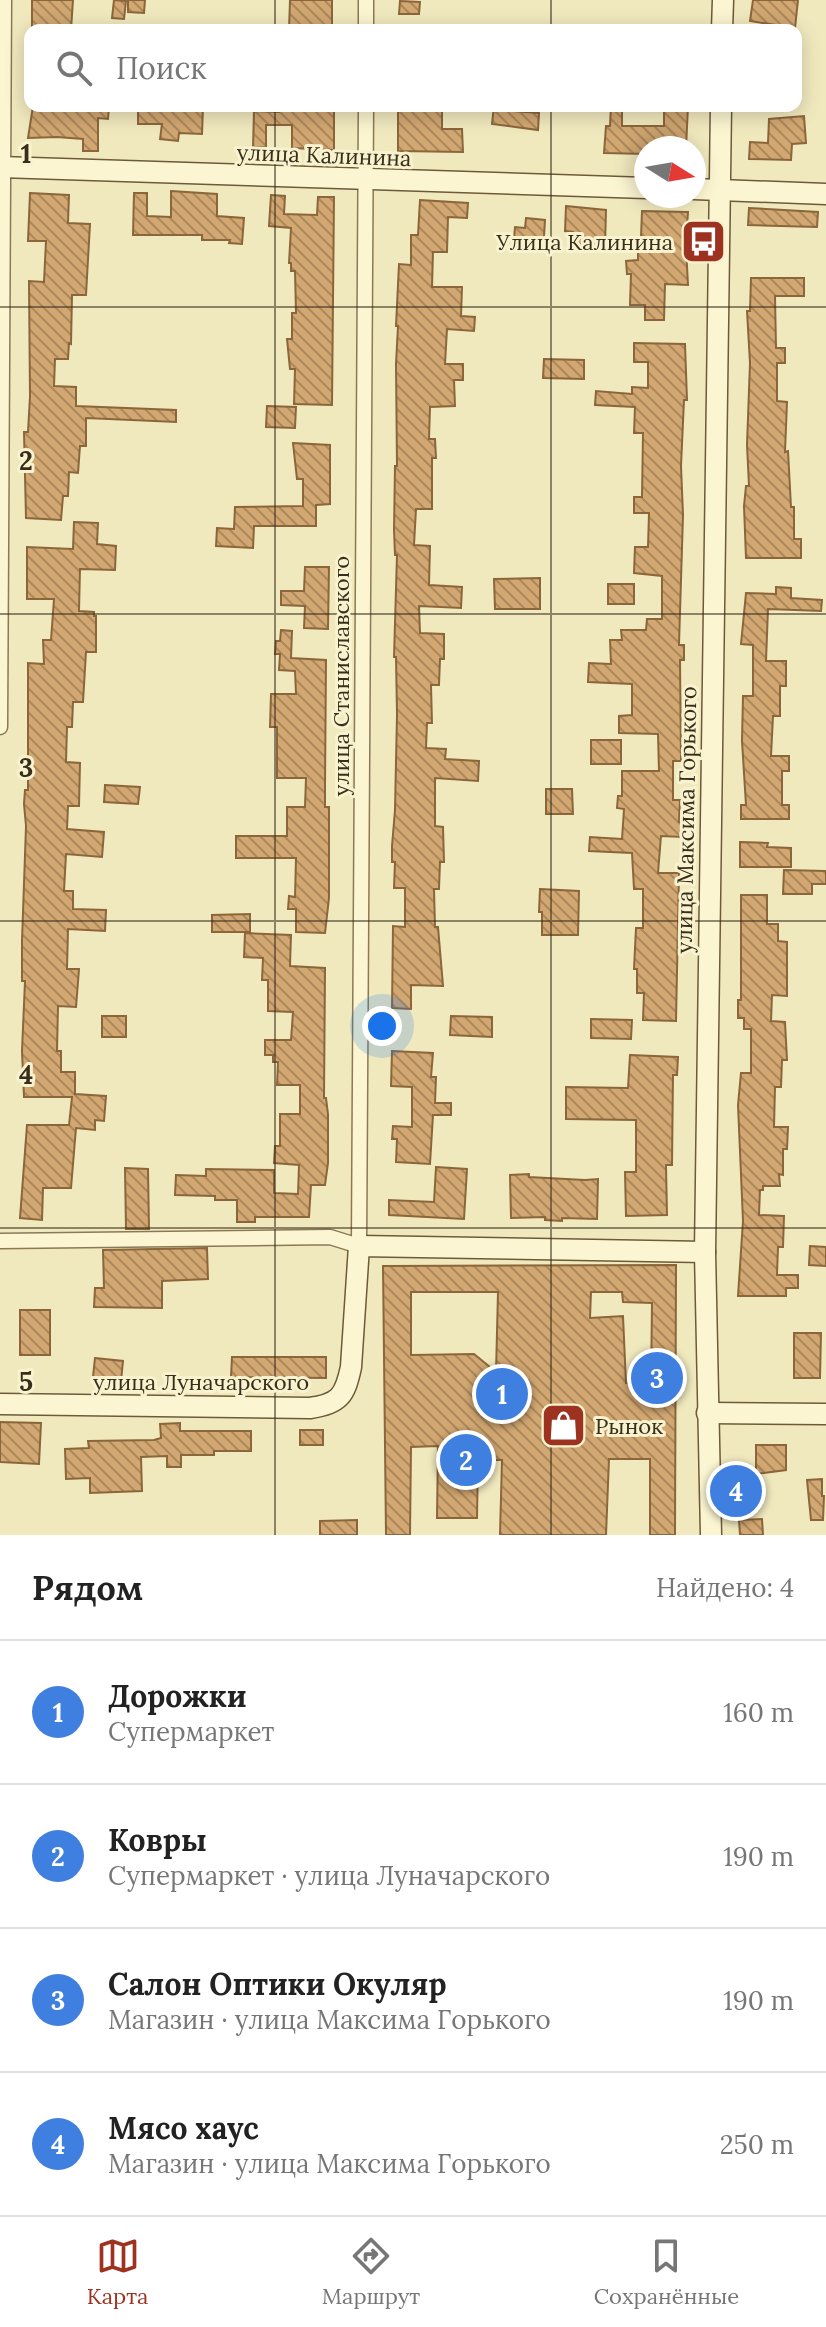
<!DOCTYPE html>
<html lang="ru">
<meta charset="utf-8">
<style>
:root{--surface:#fff;--page:#f2f2f2;--text:#222;--muted:#767676;--line:#e0e0e0;--accent:#9d3221}
body{margin:0;font-family:Lora,serif;background:var(--page);color:var(--text)}
.compass{position:absolute;left:634px;top:136px;width:72px;height:72px;border-radius:50%;background:var(--surface);box-shadow:0 4px 20px #0003;rotate:101deg}
.you{position:absolute;left:382px;top:1026px;width:28px;height:28px;margin:-20px;border:6px solid #fff;border-radius:50%;background:#1a73e8;box-shadow:0 0 0 12px #1a73e833}
.badge{display:grid;place-items:center;width:52px;height:52px;border-radius:50%;background:var(--accent);color:#fff;font-size:26px;font-weight:700}
.pin{position:absolute;translate:-50% -50%;border:4px solid #fff;box-shadow:0 2px 8px #0006}
.list{margin:0;padding:0;list-style:none}
h2{display:flex;justify-content:space-between;align-items:center;height:104px;margin:0;padding:0 32px;font-size:34px}
h2 small{font-size:26px;font-weight:400;color:var(--muted)}
.list li{display:grid;grid-template-columns:52px 1fr auto;gap:24px;align-items:center;box-sizing:border-box;height:144px;padding:0 32px;border-top:2px solid var(--line)}
.list b{display:block;font-size:30px;white-space:nowrap}
.list p{margin:0;font-size:26px;white-space:nowrap;color:var(--muted)}
.list em{font-size:26px;font-style:normal;color:var(--muted)}
.icon{flex:none;width:44px;height:44px;fill:none;stroke:currentColor;stroke-width:2;stroke-linecap:round;stroke-linejoin:round}
.map{position:relative;flex:none;width:826px;height:1535px;overflow:hidden}
.search{position:absolute;background:var(--surface);box-shadow:0 4px 20px #0003;left:24px;right:24px;top:24px;height:88px;display:flex;align-items:center;gap:20px;box-sizing:border-box;padding:0 28px;border-radius:16px;color:var(--muted);font-size:30px}
.sheet{height:680px;background:var(--surface)}
nav{display:flex;justify-content:space-around;align-items:center;box-sizing:border-box;height:112px;border-top:2px solid var(--line);background:var(--surface);font-size:22px;color:var(--muted)}
nav a{display:grid;justify-items:center;gap:4px}
nav .on{color:var(--accent)}
.map>svg:first-child{display:block}
.building{fill:url(#building-back-hatch);stroke:#8b663a;stroke-width:2;fill-rule:evenodd}
.lines{fill:none;stroke-linecap:round;stroke-linejoin:round}
.street-casing{stroke:#8a7955;stroke-width:17}
.secondary-casing{stroke:#6c5a39;stroke-width:23}
.street{stroke:#fbf5d1;stroke-width:14}
.secondary{stroke:#fbf5d1;stroke-width:20}
.grid{fill:none;stroke:#382e1b;stroke-width:2;stroke-opacity:0.55}
.labels{text-anchor:middle;dominant-baseline:central;stroke-width:6;stroke-linejoin:round;paint-order:stroke}
.street-label{font-size:22px;fill:#382e1b;stroke:#f8f2ce}
.poi-label{font-size:22px;fill:#382e1b;stroke:#f8f2ce;text-anchor:end}
.grid-label{font-size:26px;text-anchor:middle;font-weight:bold;fill:#382e1b;stroke:#f8f2ce;stroke-width:6;stroke-linejoin:round;paint-order:stroke}
</style>
<div class="map">
<svg width="826" height="1535" viewBox="0 0 826 1535">
<defs>
<pattern id="building-back-hatch" width="6" height="6" patternUnits="userSpaceOnUse" patternTransform="scale(2)"><rect width="6" height="6" fill="#d2a771"/><path d="M-1 5l2 2M0 0l6 6M5-1l2 2" fill="none" stroke="#ab885c"/></pattern>
</defs>
<rect width="100%" height="100%" fill="#f1e9be"/>
<g class="building">
<path d="M 32,0 L 73,0 L 71,30 L 32,30 Z"/>
<path d="M 114,0 L 126,1 L 124,19 L 112,18 Z"/>
<path d="M 128,0 L 145,0 L 144,13 L 128,12 Z"/>
<path d="M 290,0 L 332,0 L 332,30 L 289,30 Z"/>
<path d="M 753,0 L 798,0 L 795,28 L 750,21 Z"/>
<path d="M 400,1 L 420,2 L 419,14 L 399,14 Z"/>
<path d="M 33,106 L 109,106 L 108,119 L 98,118 L 98,151 L 83,151 L 83,139 L 57,137 L 28,138 Z"/>
<path d="M 138,106 L 203,106 L 202,134 L 179,133 L 178,141 L 160,139 L 162,124 L 138,124 Z"/>
<path d="M 279,106 L 334,106 L 334,150 L 292,148 L 292,125 L 266,125 L 266,147 L 253,147 L 254,111 L 279,112 Z"/>
<path d="M 494,106 L 513,106 L 513,111 L 539,113 L 538,130 L 492,124 Z"/>
<path d="M 611,106 L 622,106 L 622,126 L 664,126 L 664,106 L 688,106 L 686,148 L 646,148 L 646,154 L 604,153 L 606,126 L 610,126 Z"/>
<path d="M 398,111 L 442,111 L 442,129 L 462,129 L 463,152 L 398,151 Z"/>
<path d="M 804,116 L 806,143 L 792,144 L 791,160 L 749,159 L 750,142 L 768,143 L 769,119 Z"/>
<path d="M 171,191 L 217,194 L 217,216 L 244,218 L 242,244 L 229,243 L 230,240 L 202,240 L 202,235 L 133,235 L 134,193 L 147,193 L 147,216 L 171,217 Z"/>
<path d="M 30,193 L 69,195 L 68,223 L 90,224 L 86,295 L 72,295 L 71,344 L 69,343 L 68,359 L 55,359 L 54,386 L 76,387 L 76,406 L 176,410 L 176,422 L 86,418 L 86,446 L 80,446 L 78,473 L 69,472 L 68,496 L 63,496 L 61,520 L 26,518 L 24,432 L 28,432 L 30,396 L 29,281 L 44,282 L 46,241 L 28,241 Z"/>
<path d="M 271,195 L 285,196 L 284,214 L 317,215 L 318,197 L 334,197 L 332,405 L 294,404 L 295,369 L 290,369 L 287,339 L 292,339 L 292,313 L 296,313 L 295,271 L 291,271 L 291,263 L 289,263 L 291,228 L 269,226 Z"/>
<path d="M 420,200 L 468,203 L 467,218 L 448,217 L 447,252 L 433,252 L 432,287 L 462,287 L 461,316 L 475,317 L 474,331 L 447,329 L 445,364 L 463,364 L 463,380 L 454,380 L 455,406 L 430,407 L 429,439 L 435,439 L 436,458 L 432,458 L 432,509 L 416,509 L 414,545 L 430,546 L 429,585 L 462,587 L 461,608 L 419,606 L 420,633 L 444,634 L 444,659 L 440,659 L 439,685 L 431,685 L 432,723 L 427,723 L 426,748 L 446,749 L 445,759 L 479,761 L 478,781 L 435,778 L 435,826 L 443,827 L 444,862 L 440,862 L 439,889 L 434,889 L 435,927 L 438,927 L 443,986 L 411,985 L 411,1009 L 392,1008 L 393,926 L 405,927 L 405,888 L 394,888 L 395,862 L 392,862 L 392,846 L 395,810 L 397,715 L 396,657 L 394,657 L 397,555 L 395,555 L 394,530 L 395,466 L 397,466 L 396,364 L 398,326 L 396,326 L 399,264 L 411,265 L 411,235 L 418,235 Z"/>
<path d="M 566,206 L 606,210 L 605,248 L 573,247 L 573,232 L 565,231 Z"/>
<path d="M 749,208 L 818,212 L 817,227 L 748,225 Z"/>
<path d="M 642,211 L 688,212 L 687,227 L 685,227 L 688,285 L 665,284 L 664,320 L 645,320 L 645,305 L 630,305 L 631,274 L 627,274 L 626,261 L 638,260 L 638,237 L 641,237 Z"/>
<path d="M 526,218 L 545,220 L 543,252 L 513,250 L 515,227 L 525,228 Z"/>
<path d="M 751,278 L 804,278 L 804,296 L 775,296 L 776,348 L 785,348 L 785,363 L 777,363 L 777,401 L 787,402 L 785,452 L 788,451 L 791,507 L 794,507 L 794,539 L 801,539 L 801,558 L 746,558 L 744,506 L 746,486 L 749,486 L 747,445 L 750,363 L 747,311 L 750,311 Z"/>
<path d="M 634,343 L 685,344 L 687,400 L 684,400 L 681,466 L 683,515 L 679,645 L 684,645 L 684,660 L 680,660 L 681,761 L 673,761 L 673,800 L 680,800 L 679,822 L 683,823 L 682,837 L 661,836 L 658,873 L 679,873 L 676,1021 L 643,1020 L 644,993 L 637,993 L 637,969 L 634,969 L 636,928 L 643,928 L 643,889 L 634,889 L 632,853 L 589,851 L 590,837 L 622,839 L 624,809 L 617,808 L 618,796 L 622,796 L 622,771 L 659,771 L 658,734 L 619,733 L 619,716 L 632,715 L 632,684 L 588,682 L 589,663 L 611,664 L 610,640 L 622,640 L 621,630 L 646,630 L 647,619 L 662,619 L 662,576 L 634,573 L 635,547 L 648,547 L 649,513 L 634,513 L 634,497 L 642,497 L 643,433 L 634,433 L 635,407 L 595,405 L 596,391 L 632,394 L 632,387 L 648,388 L 648,362 L 634,362 Z"/>
<path d="M 544,359 L 584,360 L 584,379 L 543,378 Z"/>
<path d="M 267,406 L 296,407 L 295,428 L 266,427 Z"/>
<path d="M 293,443 L 330,445 L 330,504 L 316,505 L 316,526 L 254,526 L 253,548 L 216,546 L 217,528 L 234,529 L 235,507 L 303,506 L 303,479 L 297,479 Z"/>
<path d="M 74,522 L 98,523 L 97,544 L 116,546 L 115,570 L 80,569 L 79,611 L 94,612 L 94,616 L 96,616 L 96,652 L 86,652 L 83,702 L 73,702 L 72,727 L 67,727 L 66,762 L 80,763 L 79,806 L 68,806 L 67,829 L 104,832 L 102,857 L 66,854 L 64,891 L 73,891 L 73,909 L 106,910 L 105,931 L 68,929 L 67,969 L 79,969 L 78,982 L 76,1007 L 58,1006 L 57,1051 L 61,1051 L 61,1072 L 75,1072 L 75,1094 L 106,1096 L 104,1121 L 95,1120 L 95,1130 L 76,1128 L 71,1188 L 43,1188 L 42,1220 L 20,1218 L 27,1125 L 69,1125 L 72,1097 L 24,1097 L 22,1051 L 25,981 L 22,981 L 22,941 L 26,826 L 24,804 L 25,790 L 28,790 L 28,663 L 44,664 L 43,640 L 51,640 L 54,599 L 27,599 L 27,547 L 73,549 Z"/>
<path d="M 305,567 L 329,567 L 328,629 L 304,628 L 305,606 L 281,605 L 281,591 L 304,591 Z"/>
<path d="M 540,578 L 540,609 L 495,609 L 494,579 Z"/>
<rect x="608" y="584" width="26" height="20"/>
<path d="M 776,587 L 791,588 L 791,598 L 822,600 L 821,611 L 768,609 L 766,661 L 786,661 L 786,686 L 780,686 L 780,716 L 773,716 L 771,756 L 789,756 L 789,771 L 782,771 L 782,805 L 789,805 L 789,819 L 741,819 L 741,805 L 746,805 L 742,741 L 743,696 L 753,696 L 753,645 L 741,644 L 746,593 L 776,594 Z"/>
<path d="M 281,630 L 292,631 L 291,658 L 326,660 L 325,788 L 325,807 L 329,807 L 329,898 L 325,933 L 296,932 L 296,909 L 288,909 L 289,896 L 295,897 L 296,858 L 236,858 L 236,836 L 287,836 L 287,807 L 305,807 L 306,778 L 277,778 L 277,727 L 270,727 L 271,694 L 296,694 L 295,671 L 279,670 L 280,654 L 275,654 L 276,641 L 280,641 Z"/>
<rect x="591" y="740" width="30" height="24"/>
<path d="M 105,785 L 140,787 L 138,804 L 104,802 Z"/>
<path d="M 546,789 L 572,789 L 573,814 L 546,814 Z"/>
<path d="M 740,842 L 768,843 L 767,847 L 791,848 L 791,867 L 740,867 Z"/>
<path d="M 784,870 L 826,871 L 826,884 L 812,884 L 812,894 L 783,894 Z"/>
<path d="M 540,889 L 579,891 L 578,935 L 542,935 L 542,912 L 539,912 Z"/>
<path d="M 741,895 L 767,895 L 767,924 L 778,924 L 778,941 L 787,942 L 787,996 L 772,995 L 771,1021 L 785,1022 L 787,1060 L 782,1060 L 781,1087 L 775,1087 L 774,1127 L 788,1127 L 787,1149 L 783,1149 L 783,1175 L 779,1174 L 780,1186 L 763,1186 L 763,1190 L 760,1190 L 759,1215 L 784,1216 L 783,1247 L 778,1247 L 777,1275 L 798,1275 L 798,1288 L 786,1288 L 786,1296 L 738,1296 L 743,1221 L 738,1105 L 741,1073 L 751,1073 L 751,1029 L 744,1029 L 744,1018 L 738,1018 L 738,1000 L 741,1000 Z"/>
<path d="M 250,914 L 250,932 L 212,932 L 212,915 Z"/>
<path d="M 245,933 L 291,935 L 290,966 L 325,968 L 324,1098 L 326,1098 L 328,1114 L 328,1163 L 325,1185 L 311,1185 L 309,1217 L 255,1217 L 255,1222 L 237,1222 L 237,1200 L 215,1200 L 215,1196 L 175,1195 L 176,1175 L 206,1176 L 206,1169 L 274,1170 L 274,1193 L 298,1194 L 299,1165 L 274,1163 L 275,1146 L 280,1146 L 280,1114 L 300,1114 L 300,1085 L 277,1085 L 278,1062 L 273,1062 L 273,1055 L 265,1055 L 265,1040 L 291,1040 L 293,1012 L 268,1011 L 268,980 L 262,980 L 263,958 L 244,957 Z"/>
<rect x="102" y="1016" width="24" height="21"/>
<path d="M 451,1016 L 492,1017 L 492,1037 L 450,1035 Z"/>
<path d="M 591,1019 L 632,1020 L 631,1039 L 591,1038 Z"/>
<path d="M 392,1051 L 433,1053 L 431,1077 L 436,1077 L 435,1103 L 451,1103 L 451,1115 L 433,1115 L 430,1164 L 396,1162 L 397,1139 L 392,1139 L 393,1126 L 412,1127 L 412,1087 L 391,1086 Z"/>
<path d="M 630,1055 L 678,1057 L 677,1075 L 673,1075 L 672,1165 L 666,1165 L 667,1215 L 626,1216 L 625,1172 L 636,1172 L 636,1120 L 566,1119 L 566,1087 L 628,1088 Z"/>
<path d="M 436,1167 L 467,1169 L 464,1219 L 389,1215 L 389,1200 L 434,1202 Z"/>
<path d="M 125,1168 L 148,1169 L 149,1229 L 126,1229 Z"/>
<path d="M 529,1174 L 529,1177 L 585,1180 L 598,1179 L 597,1219 L 562,1218 L 562,1221 L 545,1220 L 545,1217 L 511,1218 L 510,1175 Z"/>
<path d="M 810,1246 L 826,1247 L 826,1266 L 809,1265 Z"/>
<path d="M 207,1248 L 208,1279 L 162,1281 L 162,1308 L 94,1307 L 95,1288 L 104,1288 L 103,1250 Z"/>
<path d="M 676,1265 L 675,1535 L 650,1535 L 650,1459 L 609,1459 L 606,1535 L 500,1535 L 502,1460 L 478,1460 L 477,1518 L 437,1518 L 438,1446 L 411,1447 L 410,1535 L 386,1535 L 383,1266 ZM 411,1292 L 498,1292 L 496,1372 L 474,1354 L 411,1355 ZM 591,1292 L 622,1292 L 623,1302 L 652,1303 L 651,1383 L 626,1383 L 623,1316 L 590,1318 Z"/>
<rect x="20" y="1310" width="30" height="45"/>
<path d="M 794,1333 L 821,1333 L 820,1378 L 794,1378 Z"/>
<path d="M 232,1357 L 326,1357 L 326,1378 L 231,1377 Z"/>
<path d="M 95,1358 L 123,1361 L 121,1381 L 93,1377 Z"/>
<path d="M 0,1422 L 41,1423 L 39,1464 L 0,1462 Z"/>
<path d="M 180,1423 L 180,1431 L 251,1431 L 251,1451 L 214,1451 L 214,1455 L 181,1455 L 181,1467 L 167,1467 L 167,1456 L 141,1457 L 142,1491 L 90,1493 L 90,1478 L 66,1479 L 65,1449 L 89,1448 L 88,1441 L 154,1440 L 161,1438 L 160,1424 Z"/>
<rect x="300" y="1430" width="23" height="15"/>
<path d="M 756,1445 L 786,1445 L 786,1470 L 756,1474 Z"/>
<path d="M 822,1479 L 822,1496 L 824,1496 L 823,1520 L 811,1520 L 807,1480 Z"/>
<path d="M 762,1519 L 763,1535 L 740,1535 L 739,1520 Z"/>
<path d="M 357,1520 L 357,1535 L 320,1535 L 320,1521 Z"/>
</g>
<g class="lines">
<defs>
<g id="street">
<path d="M 366,30 L 366,0"/>
<path d="M 0,727 L 4,0"/>
<path d="M 0,1241 L 330,1237 L 359,1246 L 366,106"/>
</g>
<g id="secondary">
<path d="M 722,30 L 723,0"/>
<path d="M 0,167 L 646,188"/>
<path d="M 694,189 L 826,194"/>
<path d="M 0,1404 L 310,1408 C 339,1404 345,1396 351,1367 L 359,1246 L 705,1252"/>
<path d="M 707,1413 L 826,1414"/>
<path d="M 711,1535 L 705,1252 L 721,106"/>
</g>
</defs>
<use href="#street" class="street-casing"/>
<use href="#secondary" class="secondary-casing"/>
<use href="#street" class="street"/>
<use href="#secondary" class="secondary"/>
</g>
<path class="grid" d="M 275,0 L 275,30M 551,0 L 551,30M 275,106 L 275,1535M 551,106 L 551,1535M 0,307 L 826,307M 0,614 L 826,614M 0,921 L 826,921M 0,1228 L 826,1228"/>
<defs>
<symbol id="bus-square" viewBox="-11 -11 22 22"><rect x="-9" y="-9" width="18" height="18" rx="4" fill="#9d3221" stroke="#f8f2ce"/><path d="M-5-6H5V4H4V6H2V4H-2V6H-4V4H-5ZM-3.5-4V0h7V-4ZM-3.5 1.2v1.5H-2V1.2ZM2 1.2v1.5H3.5V1.2Z" fill="#fff"/></symbol>
<symbol id="shop-square" viewBox="-11 -11 22 22"><rect x="-9" y="-9" width="18" height="18" rx="4" fill="#9d3221" stroke="#f8f2ce"/><path d="M-5-2.5h2.3a2.7 3.5 0 0 1 5.4 0H5L5.5 6h-11ZM-1.5-2.5h3a1.5 2.3 0 0 0-3 0Z" fill="#fff"/></symbol>
</defs>
<g fill-rule="evenodd">
<use href="#bus-square" x="678" y="216" width="51" height="51"/>
<use href="#shop-square" x="538" y="1400" width="51" height="51"/>
</g>
<g class="labels">
<g class="street-label">
<text transform="translate(324 155) rotate(2)">улица Калинина</text>
<text transform="translate(341 676) rotate(-90)">улица Станиславского</text>
<text transform="translate(686 820) rotate(-89)">улица Максима Горького</text>
<text x="201" y="1382">улица Луначарского</text>
</g>
<g class="poi-label">
<text x="673" y="242">Улица Калинина</text>
<text x="595" y="1426" text-anchor="start">Рынок</text>
</g>
</g>
<g class="grid-label">
<text x="26" y="163">1</text>
<text x="26" y="470">2</text>
<text x="26" y="777">3</text>
<text x="26" y="1084">4</text>
<text x="26" y="1391">5</text>
</g>
</svg>
<svg class="compass" viewBox="-18 -18 36 36"><path d="M0-13l5 13h-10z" fill="#e53935"/><path d="M0 13l5-13h-10z" fill="#767676"/></svg>
<div class="you"></div>
<div class="pin badge" style="left:502px;top:1394px;background:#3f7fe0">1</div>
<div class="pin badge" style="left:466px;top:1460px;background:#3f7fe0">2</div>
<div class="pin badge" style="left:657px;top:1378px;background:#3f7fe0">3</div>
<div class="pin badge" style="left:736px;top:1491px;background:#3f7fe0">4</div>
<div class="search"><svg class="icon" aria-label="search" viewBox="0 0 24 24"><circle cx="10" cy="10" r="6"/><path d="M15 15l6 6"/></svg>Поиск</div>
</div>
<section class="sheet">
<h2>Рядом<small>Найдено: 4</small></h2>
<ul class="list">
<li><span class="badge" style="background:#3f7fe0">1</span><div><b>Дорожки</b><p>Супермаркет</p></div><em>160 m</em></li>
<li><span class="badge" style="background:#3f7fe0">2</span><div><b>Ковры</b><p>Супермаркет · улица Луначарского</p></div><em>190 m</em></li>
<li><span class="badge" style="background:#3f7fe0">3</span><div><b>Салон Оптики Окуляр</b><p>Магазин · улица Максима Горького</p></div><em>190 m</em></li>
<li><span class="badge" style="background:#3f7fe0">4</span><div><b>Мясо хаус</b><p>Магазин · улица Максима Горького</p></div><em>250 m</em></li>
</ul>
</section>
<nav>
<a class="on"><svg class="icon" aria-label="map" viewBox="0 0 24 24"><path d="M3 6l6-2 6 2 6-2v14l-6 2-6-2-6 2zM9 4v14M15 6v14"/></svg>Карта</a>
<a><svg class="icon" aria-label="directions" viewBox="0 0 24 24"><path d="M12 3l9 9-9 9-9-9zM9 14v-3h6M13 9l2 2-2 2"/></svg>Маршрут</a>
<a><svg class="icon" aria-label="saved" viewBox="0 0 24 24"><path d="M7 4h10v16l-5-4-5 4z"/></svg>Сохранённые</a>
</nav>
